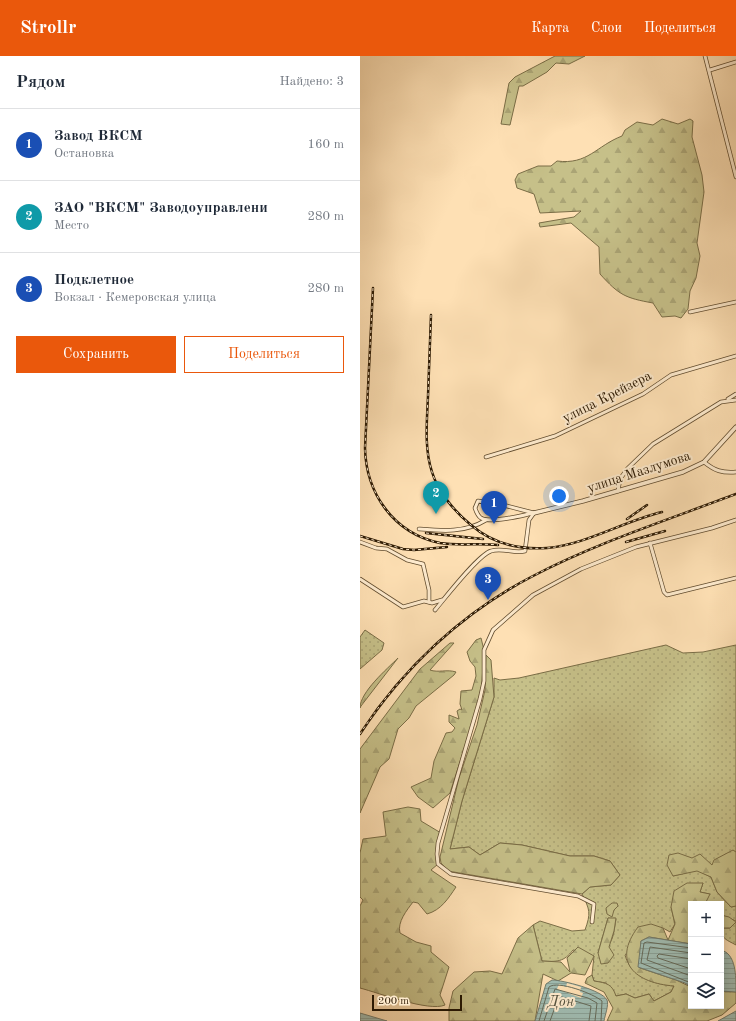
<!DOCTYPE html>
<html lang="ru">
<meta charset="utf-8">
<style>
:root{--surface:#fff;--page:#f6f6f7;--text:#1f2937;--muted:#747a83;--line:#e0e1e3;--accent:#ea580c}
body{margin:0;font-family:"Old Standard TT",serif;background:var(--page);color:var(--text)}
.controls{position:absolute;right:12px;bottom:12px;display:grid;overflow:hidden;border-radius:0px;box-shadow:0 2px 10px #0003}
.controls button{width:36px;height:36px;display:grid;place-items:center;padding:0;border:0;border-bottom:1px solid var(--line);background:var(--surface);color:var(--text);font:20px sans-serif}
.scale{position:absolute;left:12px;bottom:10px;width:90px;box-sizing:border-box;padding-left:4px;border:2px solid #2d1a03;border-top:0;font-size:11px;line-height:14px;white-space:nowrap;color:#2d1a03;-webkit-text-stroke:3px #feebce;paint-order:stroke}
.you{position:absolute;left:199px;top:440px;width:14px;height:14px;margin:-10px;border:3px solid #fff;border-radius:50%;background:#1a73e8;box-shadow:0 0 0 6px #1a73e833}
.badge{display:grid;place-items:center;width:26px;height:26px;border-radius:50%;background:var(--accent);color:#fff;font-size:13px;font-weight:700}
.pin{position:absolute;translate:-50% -33px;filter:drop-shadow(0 1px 2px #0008)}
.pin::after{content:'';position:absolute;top:21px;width:14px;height:12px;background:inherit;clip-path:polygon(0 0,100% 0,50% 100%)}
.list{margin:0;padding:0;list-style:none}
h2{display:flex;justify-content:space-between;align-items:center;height:52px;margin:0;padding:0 16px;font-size:17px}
h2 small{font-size:13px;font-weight:400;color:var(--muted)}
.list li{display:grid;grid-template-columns:26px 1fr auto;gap:12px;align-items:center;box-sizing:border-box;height:72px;padding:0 16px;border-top:1px solid var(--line)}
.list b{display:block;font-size:15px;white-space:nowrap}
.list p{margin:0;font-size:13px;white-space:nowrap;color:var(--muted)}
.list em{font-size:13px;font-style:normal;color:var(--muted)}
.actions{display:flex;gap:8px;padding:12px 16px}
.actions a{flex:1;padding:9px 0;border:1px solid var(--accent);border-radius:0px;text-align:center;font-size:14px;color:var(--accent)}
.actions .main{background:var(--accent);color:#fff}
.icon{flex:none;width:22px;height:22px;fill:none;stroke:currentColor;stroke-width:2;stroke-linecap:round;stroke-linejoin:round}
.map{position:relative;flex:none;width:376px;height:965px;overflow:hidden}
header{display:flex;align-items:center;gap:24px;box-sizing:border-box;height:56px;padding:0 20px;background:var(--accent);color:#fff}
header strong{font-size:19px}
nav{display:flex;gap:22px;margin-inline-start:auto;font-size:14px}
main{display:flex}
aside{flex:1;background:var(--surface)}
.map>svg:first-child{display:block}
.grass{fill:url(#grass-dots);stroke:#7a6d46;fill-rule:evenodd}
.forest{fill:url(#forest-firs);stroke:#7a6d46}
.water{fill:url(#water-rules);stroke:#727b6c}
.pier{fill:#fee0b4}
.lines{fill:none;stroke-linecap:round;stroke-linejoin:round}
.shore{stroke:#666b5a;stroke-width:1}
.minor-casing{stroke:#614c2f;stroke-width:4.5}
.tertiary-casing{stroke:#614c2f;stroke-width:5}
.minor{stroke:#feebce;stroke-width:3}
.tertiary{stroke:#feebce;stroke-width:3.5}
.rail-casing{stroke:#2d1a03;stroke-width:2.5}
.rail{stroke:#feebce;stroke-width:1;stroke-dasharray:3;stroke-linecap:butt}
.labels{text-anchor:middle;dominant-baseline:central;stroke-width:4;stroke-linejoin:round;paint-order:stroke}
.street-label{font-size:14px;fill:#2d1a03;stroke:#feebce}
.water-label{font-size:15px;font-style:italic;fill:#555340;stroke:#feebce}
</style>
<header>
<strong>Strollr</strong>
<nav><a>Карта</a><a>Слои</a><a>Поделиться</a></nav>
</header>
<main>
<aside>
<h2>Рядом<small>Найдено: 3</small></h2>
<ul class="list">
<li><span class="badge" style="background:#1a4fb4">1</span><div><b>Завод ВКСМ</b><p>Остановка</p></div><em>160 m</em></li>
<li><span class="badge" style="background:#0f9aa8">2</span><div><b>ЗАО &quot;ВКСМ&quot; Заводоуправлени</b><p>Место</p></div><em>280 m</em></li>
<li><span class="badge" style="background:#1a4fb4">3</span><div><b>Подклетное</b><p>Вокзал · Кемеровская улица</p></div><em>280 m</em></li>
</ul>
<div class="actions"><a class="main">Сохранить</a><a>Поделиться</a></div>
</aside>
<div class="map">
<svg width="376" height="965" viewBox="0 0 376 965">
<defs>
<pattern id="grass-dots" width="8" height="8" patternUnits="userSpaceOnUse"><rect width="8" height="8" fill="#c6c089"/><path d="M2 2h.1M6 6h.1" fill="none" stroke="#aaa475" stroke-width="1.8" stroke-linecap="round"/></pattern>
<pattern id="forest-firs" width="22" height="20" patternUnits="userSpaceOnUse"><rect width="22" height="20" fill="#c6c089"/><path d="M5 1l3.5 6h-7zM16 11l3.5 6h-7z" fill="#aaa475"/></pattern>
<pattern id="water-rules" width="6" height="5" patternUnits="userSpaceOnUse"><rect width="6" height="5" fill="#a0bcb2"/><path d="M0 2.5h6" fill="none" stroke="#8aa197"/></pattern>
</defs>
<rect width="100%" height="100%" fill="#fee0b4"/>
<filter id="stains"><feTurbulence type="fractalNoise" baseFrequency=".005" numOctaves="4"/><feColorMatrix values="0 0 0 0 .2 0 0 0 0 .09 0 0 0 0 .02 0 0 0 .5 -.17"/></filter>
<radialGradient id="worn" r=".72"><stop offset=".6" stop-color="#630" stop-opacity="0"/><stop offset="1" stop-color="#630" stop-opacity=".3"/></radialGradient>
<g class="grass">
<path d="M 5,574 L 24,587 L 22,594 L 0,613 L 0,581 Z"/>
<path d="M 306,589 L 323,597 L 343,596 L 376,589 L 376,796 L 373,795 L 352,810 L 326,801 L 313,820 L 337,814 L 351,821 L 357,836 L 371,851 L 376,850 L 376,865 L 361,859 L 361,848 L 340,845 L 349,838 L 340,836 L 343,827 L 311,851 L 315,868 L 310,876 L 303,872 L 265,899 C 271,921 293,928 314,930 L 311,936 L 294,945 L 289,938 L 275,942 L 266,938 L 256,940 L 246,927 L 234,925 L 232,919 L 234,900 L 213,894 C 204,906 197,906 182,905 L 173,869 L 180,865 L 212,875 L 225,874 C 231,857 230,854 222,838 L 230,831 L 251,829 L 260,819 L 250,805 L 234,800 L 210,800 L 162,789 L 140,787 L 120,799 L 109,791 L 90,793 L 102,745 L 134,641 L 134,622 L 140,624 L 159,622 ZM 248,862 L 256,863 C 253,880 254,888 238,897 Z"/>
<path d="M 376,866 L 376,889 C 367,884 361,883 361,872 L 370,872 Z"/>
</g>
<g class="forest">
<path d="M 195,0 L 225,0 L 209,8 L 196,7 L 187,16 L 163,30 L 159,30 L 150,69 L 141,68 L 149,27 L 155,21 Z"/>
<path d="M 302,63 L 318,68 L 330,63 L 333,65 L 332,81 L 342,119 L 344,136 L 337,187 L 340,200 L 336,222 L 330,235 L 328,253 L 321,262 L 315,260 L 302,261 L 293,247 C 265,242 259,239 240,218 L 239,191 L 211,167 L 180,171 L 179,167 L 214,161 L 221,155 L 180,157 L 174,138 L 157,132 L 155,124 L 158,118 L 178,110 L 191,110 L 197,105 C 228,109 236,90 262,80 L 265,74 L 277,66 L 293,69 Z"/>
<path d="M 121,582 L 124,594 L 121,640 L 90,737 L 73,752 L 58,741 L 51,731 L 71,722 L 74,705 L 86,677 L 92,676 L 95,672 L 89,666 L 89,659 L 99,663 L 97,655 L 100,653 L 102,654 L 100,648 L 101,635 L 112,634 L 116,620 L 115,611 L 110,605 L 107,596 L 116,584 Z"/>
<path d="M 90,587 L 94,587 L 70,614 C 78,617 87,613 96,616 L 94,619 L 56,650 L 49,662 L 38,673 L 29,703 L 20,711 L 0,757 L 0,693 L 60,613 Z"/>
<path d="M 126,599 L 131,604 L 134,641 L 102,745 L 90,793 L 109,791 L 120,799 L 140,787 L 162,789 L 210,800 L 234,800 L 250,805 L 260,819 L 251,829 L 230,831 L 222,838 L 88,815 L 81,807 L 80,801 L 99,722 L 117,669 L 125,634 Z"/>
<path d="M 38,602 L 1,650 L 0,652 C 0,636 27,613 38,602 Z"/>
<path d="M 48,751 L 60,753 L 61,765 L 81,777 L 78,787 L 78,808 L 71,814 L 96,831 C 88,843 81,854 67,858 L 58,847 L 53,846 C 47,854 37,866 40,877 L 56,886 L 71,890 L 71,896 L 89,911 L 80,939 L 85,949 C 69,956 19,937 0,932 L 0,850 L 3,844 L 0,841 L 0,797 L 3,783 L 26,780 L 23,756 Z"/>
<path d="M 373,794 L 376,796 L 376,850 L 371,851 L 357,836 L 351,821 L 337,815 L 313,820 L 307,809 L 309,799 L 318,797 L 332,802 L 340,798 L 352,809 L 354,804 Z"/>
<path d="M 327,827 L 343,827 L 340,836 L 350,838 L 346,846 L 342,846 L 350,848 L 331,848 L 331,888 L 289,881 L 281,885 L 280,912 L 316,924 L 331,931 L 331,950 L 361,950 L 361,935 L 376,936 L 376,947 L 362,959 L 347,965 L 247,965 L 253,952 L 244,936 L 225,927 L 227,922 L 232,919 L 234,925 C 247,927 252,928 256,940 L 266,938 L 275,942 L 289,938 L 294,945 L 311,936 L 314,930 C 276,927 251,907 278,871 L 291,868 L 303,872 L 308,884 L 315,868 L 311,851 L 314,835 Z"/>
<path d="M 252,847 L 257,847 L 258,850 L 254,854 L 252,861 L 247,858 L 246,852 Z"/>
<path d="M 361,859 L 369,861 L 376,866 L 370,872 L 361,872 Z"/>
<path d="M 248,862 L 256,862 L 254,875 L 249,891 L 254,899 L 248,907 L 241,908 L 238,897 Z"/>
<path d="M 173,869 L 182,905 L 201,906 L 210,916 L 207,902 L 218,891 L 234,900 L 225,919 L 211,917 L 198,925 L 183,918 L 175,965 L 89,965 L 89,952 L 93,935 L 114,916 L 130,915 L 142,918 L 158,882 Z"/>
</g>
<g class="water">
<path d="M 289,881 L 331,888 L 331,931 L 325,927 L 278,911 L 281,885 Z"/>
<path d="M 361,894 C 376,898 376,919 376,936 L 361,935 Z"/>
<path d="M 192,924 C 202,924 242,934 247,944 C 249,949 245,959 244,965 L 175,965 L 186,928 Z"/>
<path d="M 376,955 L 376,965 L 358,965 Z"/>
<path d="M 0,957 L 27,965 L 0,965 Z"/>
</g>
<path class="pier" d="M 207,927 L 221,931 L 220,936 L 223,937 L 221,942 L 197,933 L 199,928 L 206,931 Z"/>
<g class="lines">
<g class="shore">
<path d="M 331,892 L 287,886 L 284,887 L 281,907 L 331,927"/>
<path d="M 331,897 L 290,891 L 287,904 L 331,920"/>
<path d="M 331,903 L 299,898 L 297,900 L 298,902 L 331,913"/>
<path d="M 179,965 L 189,931 C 198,924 234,938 242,945 L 241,965"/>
<path d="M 184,965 L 195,933 L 228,942 L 237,947 L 235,965"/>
<path d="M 190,965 L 199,940 L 231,950 L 229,965"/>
</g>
<defs>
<g id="minor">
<path d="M 345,0 L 376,121"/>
<path d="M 350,14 L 376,6"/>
<path d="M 330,256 L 376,246"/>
<path d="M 368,343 L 376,338"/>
<path d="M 126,401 L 195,380 L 283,338 L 311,319 L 376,300"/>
<path d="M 344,406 C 355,415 362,417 376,416"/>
<path d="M 258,435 L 260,423 L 268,412 L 293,388 L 361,346 L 376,344"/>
<path d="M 118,445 L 143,449 L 174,457 C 163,459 131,468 121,462 C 118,460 116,455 115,452 Z"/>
<path d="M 59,473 C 83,475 105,477 126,464"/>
<path d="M 0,486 L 16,492 L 27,493 L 47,504 L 63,508 L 69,534 L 69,546"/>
<path d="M 290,487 L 304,536 L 307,539 L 376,522"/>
<path d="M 0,523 L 43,551 L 64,545 L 72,547 L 82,544"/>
<path d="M 75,554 C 85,542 118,499 131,495 C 142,491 154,498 165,495 L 169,464 L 174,457"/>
<path d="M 232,866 L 234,848 L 218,840 L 91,818 L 78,808 L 77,798 L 78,787 L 120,643 L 124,625 L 124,594 L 133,574 L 173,539 L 221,513 L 276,491 L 352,472 L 376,464"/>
</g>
<path id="tertiary" d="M 174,457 L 223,445 L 323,416 L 344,406 L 376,371"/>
</defs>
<use href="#minor" class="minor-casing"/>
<use href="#tertiary" class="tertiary-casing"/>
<use href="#minor" class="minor"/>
<use href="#tertiary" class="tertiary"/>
<defs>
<g id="rail">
<path d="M 13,232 L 5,392 C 6,437 33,477 80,487 C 98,490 119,487 138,489"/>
<path d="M 71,259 C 70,286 69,313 68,340 C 67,365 64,392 72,416 C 78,436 95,456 111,469 C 132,487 159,494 187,492 C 225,489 264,465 302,456"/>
<path d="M 267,463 L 287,449"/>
<path d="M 66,477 L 123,483"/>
<path d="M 0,480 L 43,493 L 54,494 L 87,491"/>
<path d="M 266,486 L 305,475"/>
<path d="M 0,678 C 43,612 103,556 173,520 C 236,487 310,463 376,438"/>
</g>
</defs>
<use href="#rail" class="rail-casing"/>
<use href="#rail" class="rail"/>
</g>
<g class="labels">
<g class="street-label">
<text transform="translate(247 341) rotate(-27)">улица Крейзера</text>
<text transform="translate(279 416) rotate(-18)">улица Мазлумова</text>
</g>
<g class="water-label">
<text x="201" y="946">Дон</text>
</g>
</g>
<rect width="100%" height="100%" filter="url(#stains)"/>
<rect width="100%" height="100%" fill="url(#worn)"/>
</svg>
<div class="controls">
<button>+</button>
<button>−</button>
<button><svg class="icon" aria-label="layers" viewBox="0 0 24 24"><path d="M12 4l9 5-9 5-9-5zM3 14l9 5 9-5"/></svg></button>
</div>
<div class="scale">200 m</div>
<div class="you"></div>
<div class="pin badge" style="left:134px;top:468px;background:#1a4fb4">1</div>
<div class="pin badge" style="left:76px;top:458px;background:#0f9aa8">2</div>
<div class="pin badge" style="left:128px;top:544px;background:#1a4fb4">3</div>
</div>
</main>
